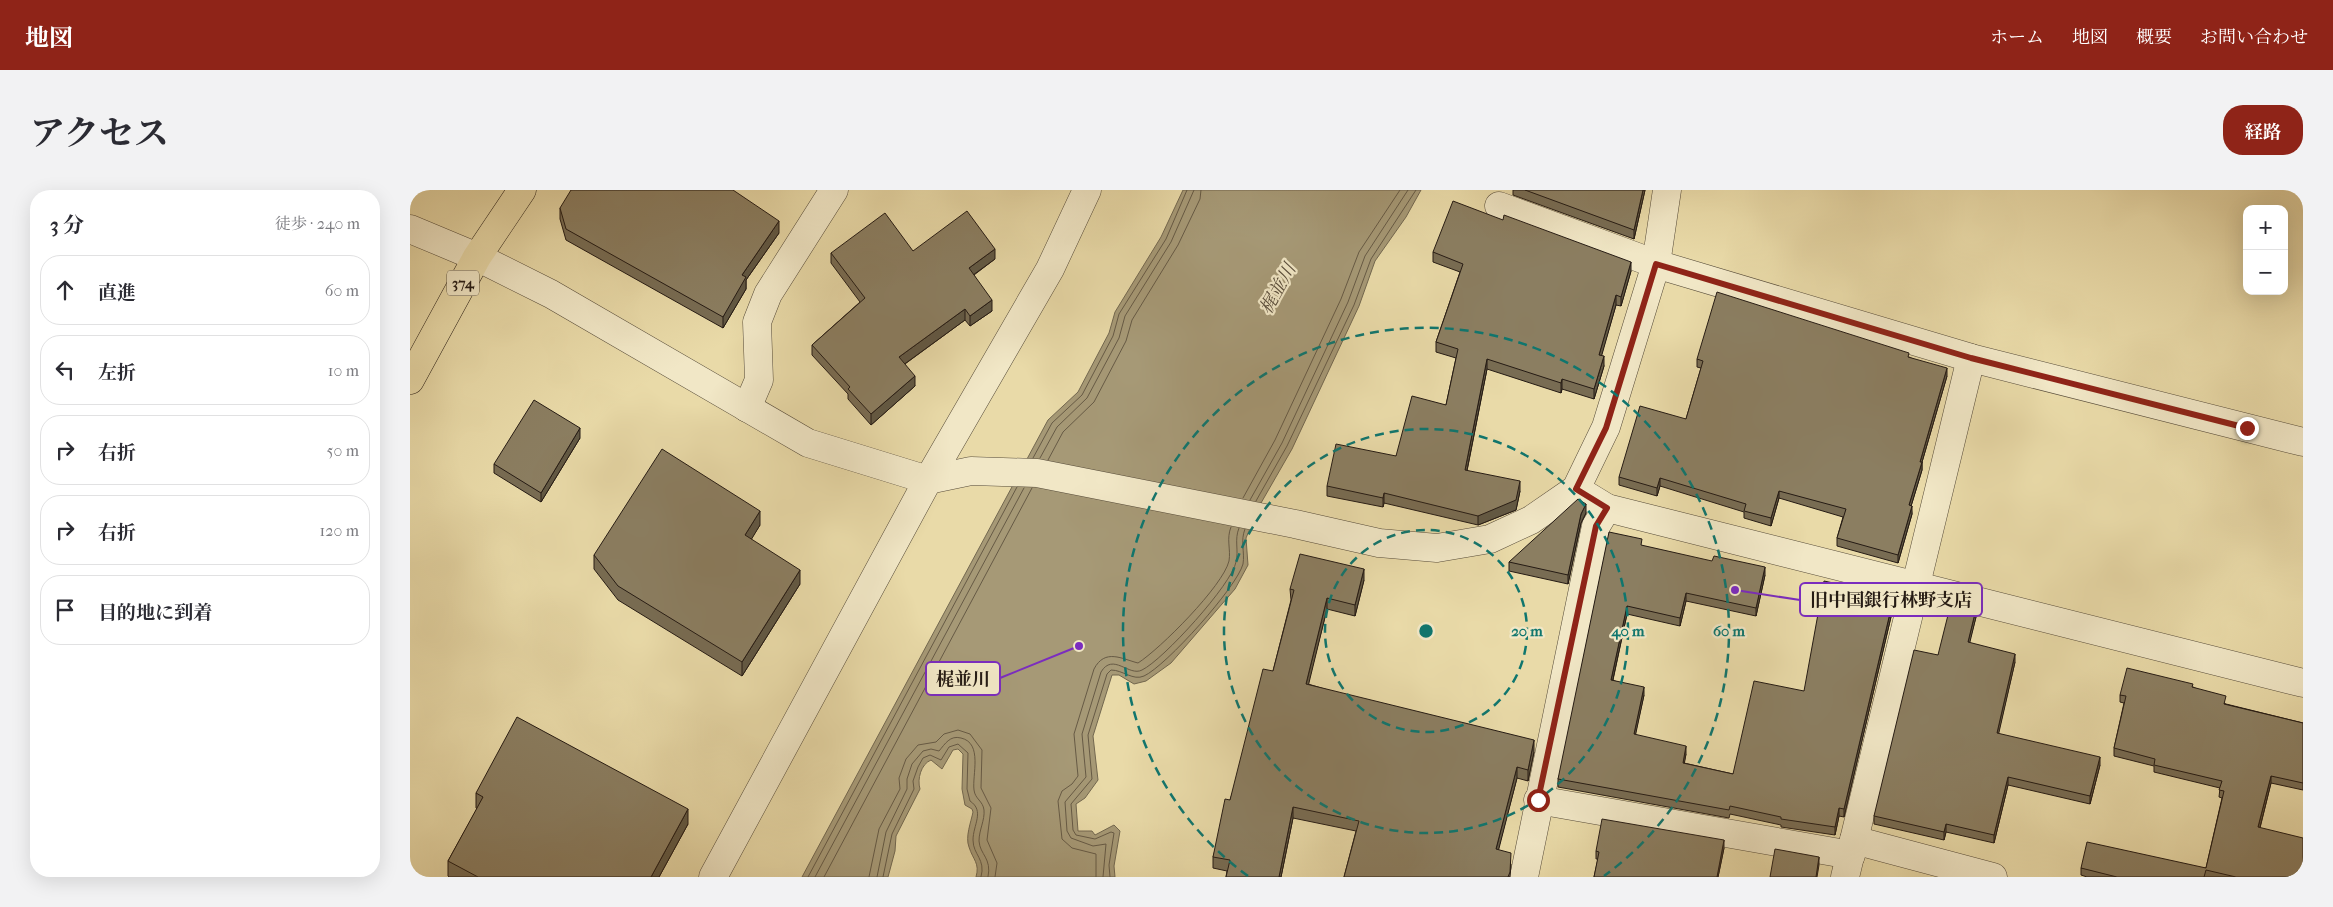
<!DOCTYPE html>
<html lang="ja">
<meta charset="utf-8">
<style>
:root{--surface:#fff;--page:#f2f2f3;--text:#2b2b33;--muted:#7c7c81;--line:#e1e1e2;--accent:#8f2418}
body{margin:0;font-family:"IM FELL French Canon","Noto Serif JP",serif;background:var(--page);color:var(--text)}
.controls{position:absolute;right:15px;top:15px;display:grid;overflow:hidden;border-radius:10px;box-shadow:0 5px 20px #0002}
.controls button{width:45px;height:45px;display:grid;place-items:center;padding:0;border:0;border-bottom:1px solid var(--line);background:var(--surface);color:var(--text);font:25px sans-serif}
.stop{position:absolute;width:15px;height:15px;margin:-11px;border:4px solid #8f2418;border-radius:50%;background:#fff}
.stop.end{background:#8f2418;border-color:#fff;box-shadow:0 1px 5px #0008}
.list{margin:0;padding:0;list-style:none}
h2{display:flex;justify-content:space-between;align-items:center;height:65px;margin:0;padding:0 20px;font-size:21px}
h2 small{font-size:16px;font-weight:400;color:var(--muted)}
.list li{display:grid;grid-template-columns:32px 1fr auto;gap:15px;align-items:center;box-sizing:border-box;height:70px;margin:0 10px 10px;padding:0 10px;border:1px solid var(--line);border-radius:20px}
.list b{display:block;font-size:19px;white-space:nowrap}
.list em{font-size:16px;font-style:normal;color:var(--muted)}
.icon{flex:none;width:28px;height:28px;fill:none;stroke:currentColor;stroke-width:2;stroke-linecap:round;stroke-linejoin:round}
.map{position:relative;flex:none;width:1893px;height:687px;overflow:hidden;border-radius:20px}
header{display:flex;align-items:center;gap:30px;box-sizing:border-box;height:70px;padding:0 25px;background:var(--accent);color:#fff}
header strong{font-size:24px}
nav{display:flex;gap:28px;margin-inline-start:auto;font-size:18px}
.intro{display:flex;align-items:center;justify-content:space-between;box-sizing:border-box;height:120px;padding:0 30px}
h1{margin:0;font-size:35px}
.button{padding:12px 22px;border-radius:20px;background:var(--accent);color:#fff;font-size:18px;font-weight:700}
main{display:flex;gap:30px;padding:0 30px}
aside{flex:1;background:var(--surface);border-radius:20px;box-shadow:0 5px 20px #0002}
.map>svg:first-child{display:block}
.water{fill:#a69976;stroke:#72674f}
.lines{fill:none;stroke-linecap:round;stroke-linejoin:round}
.shore{stroke:#665a45;stroke-width:1}
.minor-casing{stroke:#564b39;stroke-width:29}
.tertiary-casing{stroke:#564b39;stroke-width:29}
.trunk-casing{stroke:#251b14;stroke-width:29}
.minor{stroke:#f1e7c6;stroke-width:28}
.tertiary{stroke:#f1e7c6;stroke-width:28}
.trunk{stroke:#e9daa8;stroke-width:28}
.wall{fill:#786c53;stroke:#251b14}
.shaded-wall{fill:#615844;stroke:#251b14}
.building{fill:#8b7e61;stroke:#251b14}
.route{stroke:#8f2418;stroke-width:6}
.ring{fill:none;stroke:#0f766e;stroke-width:2.5;stroke-dasharray:9 6}
.labels{text-anchor:middle;dominant-baseline:central;stroke-width:4.5;stroke-linejoin:round;paint-order:stroke}
.shield{fill:#f1e7c6;stroke:#625849;stroke-width:1}
.shield-label{font-size:15px;font-weight:bold;fill:#251b14}
.water-label{font-size:18px;font-style:italic;fill:#594d3b;stroke:#f1e7c6}
.centre{fill:#0f766e;stroke:#f1e7c6;stroke-width:2.5}
.ring-label{font-size:15px;text-anchor:middle;font-weight:bold;fill:#0f766e;stroke:#f1e7c6;stroke-width:4.5;stroke-linejoin:round;paint-order:stroke}
.leader{fill:none;stroke:#7b2cbf;stroke-width:2}
.callout-dot{fill:#7b2cbf;stroke:#f1e7c6;stroke-width:2}
.callout{fill:#f1e7c6;stroke:#7b2cbf;stroke-width:2}
.callout-label{font-size:18px;text-anchor:middle;font-weight:bold;fill:#251b14}
</style>
<header>
<strong>地図</strong>
<nav><a>ホーム</a><a>地図</a><a>概要</a><a>お問い合わせ</a></nav>
</header>
<div class="intro"><h1>アクセス</h1><a class="button">経路</a></div>
<main>
<aside>
<h2>3 分<small>徒歩 · 240 m</small></h2>
<ul class="list">
<li><svg class="icon" aria-label="ahead" viewBox="0 0 24 24"><path d="M12 20V5M6 11l6-6 6 6"/></svg><div><b>直進</b></div><em>60 m</em></li>
<li><svg class="icon" aria-label="left" viewBox="0 0 24 24"><path d="M17 20v-9H6M10 6l-5 5 5 5"/></svg><div><b>左折</b></div><em>10 m</em></li>
<li><svg class="icon" aria-label="right" viewBox="0 0 24 24"><path d="M7 20v-9h11M14 6l5 5-5 5"/></svg><div><b>右折</b></div><em>50 m</em></li>
<li><svg class="icon" aria-label="right" viewBox="0 0 24 24"><path d="M7 20v-9h11M14 6l5 5-5 5"/></svg><div><b>右折</b></div><em>120 m</em></li>
<li><svg class="icon" aria-label="arrive" viewBox="0 0 24 24"><path d="M6 21V4h12l-3 4 3 4H6"/></svg><div><b>目的地に到着</b></div></li>
</ul>
</aside>
<div class="map">
<svg width="1893" height="687" viewBox="0 0 1893 687">
<rect width="100%" height="100%" fill="#e9daa8"/>
<filter id="stains"><feTurbulence type="fractalNoise" baseFrequency=".004" numOctaves="4"/><feColorMatrix values="0 0 0 0 .2 0 0 0 0 .09 0 0 0 0 .02 0 0 0 .5 -.17"/></filter>
<radialGradient id="worn" r=".72"><stop offset=".6" stop-color="#630" stop-opacity="0"/><stop offset="1" stop-color="#630" stop-opacity=".3"/></radialGradient>
<path class="water" d="M 773,0 L 1011,0 L 996,27 L 965,71 L 949,116 L 882,259 L 851,313 L 836,348 L 838,375 L 825,399 L 761,473 L 736,491 L 724,494 L 709,485 L 702,485 L 683,546 L 688,590 L 675,608 L 666,614 L 668,641 L 682,641 L 685,645 L 704,635 L 710,641 L 704,676 L 705,687 L 566,687 C 570,673 563,670 559,657 C 555,647 561,632 563,622 L 562,619 L 555,615 L 552,599 L 553,564 L 548,559 L 543,560 L 532,579 L 521,570 C 511,574 507,589 510,599 L 486,646 L 485,661 L 478,687 L 392,687 L 638,230 L 668,202 L 699,143 L 705,122 L 751,47 Z"/>
<g class="lines">
<g class="shore">
<path d="M 623,268 L 642,233 L 672,205 L 703,146 L 709,124 L 756,49 L 777,0"/>
<path d="M 630,268 L 647,237 L 677,208 L 709,148 L 715,126 L 761,52 L 784,0"/>
<path d="M 638,270 L 653,242 L 684,212 L 716,151 L 722,130 L 768,55 L 790,9 L 791,0"/>
<path d="M 833,308 L 865,250 L 931,109 L 949,62 L 990,0"/>
<path d="M 840,310 L 872,253 L 938,112 L 955,66 L 998,0"/>
<path d="M 846,311 L 877,256 L 944,115 L 961,69 L 1006,0"/>
<path d="M 398,687 L 607,297"/>
<path d="M 405,687 L 614,298"/>
<path d="M 414,687 L 622,298"/>
<path d="M 459,687 L 469,639 L 490,599 L 489,588 L 496,569 L 508,555 L 526,552 L 534,544 L 548,540 L 560,544 L 572,560 L 571,598 L 581,618 L 577,650 L 587,673 L 585,687"/>
<path d="M 467,687 L 476,642 L 497,599 L 497,589 L 502,574 L 513,561 L 521,559 L 529,561 C 535,554 540,545 551,548 C 573,553 562,585 564,600 C 565,609 573,611 574,620 C 575,630 569,640 569,651 C 570,665 582,668 578,687"/>
<path d="M 473,687 L 482,644 L 504,599 L 503,591 L 508,577 L 513,568 L 520,565 L 531,570 L 539,557 L 548,554 L 558,563 L 557,599 L 560,611 C 575,621 563,635 563,650 C 563,665 576,669 571,687"/>
<path d="M 686,687 L 686,664 L 662,658 L 652,649 L 648,611 L 652,601 L 662,594 L 668,586 L 664,544 L 684,479 C 695,458 712,469 728,473 C 750,459 813,396 819,371 C 821,359 816,349 821,337"/>
<path d="M 693,687 L 696,654 L 683,656 L 661,648 L 657,641 L 655,612 L 676,587 L 672,544 L 691,482 C 703,462 719,487 732,480 C 753,470 822,394 826,372 C 829,360 824,350 829,338"/>
<path d="M 700,687 L 699,675 L 704,643 L 701,642 L 685,649 L 666,645 L 663,640 L 661,614 L 682,589 L 678,545 L 697,484 L 701,480 C 713,480 723,491 734,486 C 756,476 827,397 833,374 C 835,362 830,351 835,339"/>
</g>
<defs>
<g id="minor">
<path d="M 677,0 L 640,79 L 518,290 L 561,281 L 627,283 L 885,334 L 969,353 L 1027,358 L 1080,349 L 1121,330 L 1166,299 L 1196,237 L 1246,74 L 1257,0"/>
<path d="M 1089,16 L 1246,74 L 1561,168 L 1893,252"/>
<path d="M 67,67 L 141,104 L 398,253 L 518,290 L 303,687"/>
<path d="M 337,218 L 349,190 L 347,132 L 358,104 L 424,0"/>
<path d="M 1166,299 L 1197,318 L 1893,493"/>
<path d="M 1128,610 L 1441,665"/>
<path d="M 1444,650 L 1583,687"/>
<path d="M 1114,687 L 1186,336 L 1197,318"/>
<path d="M 1435,687 L 1561,168"/>
</g>
<path id="tertiary" d="M 0,39 L 67,67"/>
<path id="trunk" d="M 0,190 L 67,67 L 112,0"/>
</defs>
<use href="#minor" class="minor-casing"/>
<use href="#tertiary" class="tertiary-casing"/>
<use href="#trunk" class="trunk-casing"/>
<use href="#minor" class="minor"/>
<use href="#tertiary" class="tertiary"/>
<use href="#trunk" class="trunk"/>
</g>
<g class="wall">
<path d="M 1103,0 L 1235,0 L 1224,49 L 1103,5 Z"/>
<path d="M 150,18 L 369,43 L 336,90 L 336,99 L 313,138 L 156,50 L 150,29 Z"/>
<path d="M 503,61 L 585,69 L 564,85 L 582,121 L 560,136 L 555,130 L 495,174 L 505,196 L 461,235 L 438,209 L 438,204 L 402,165 L 402,155 L 450,112 L 421,73 L 421,63 Z"/>
<path d="M 1023,62 L 1221,81 L 1211,116 L 1206,115 L 1191,166 L 1194,176 L 1184,209 L 1152,199 L 1151,203 L 1077,179 L 1057,281 L 1110,301 L 1106,320 L 1068,335 L 974,313 L 973,317 L 917,306 L 917,296 L 986,266 L 1036,215 L 1046,168 L 1026,162 L 1026,152 L 1050,82 L 1023,72 Z"/>
<path d="M 1499,167 L 1537,186 L 1512,272 L 1512,280 L 1501,316 L 1502,324 L 1488,373 L 1427,356 L 1427,348 L 1433,327 L 1369,308 L 1361,336 L 1334,328 L 1334,322 L 1250,296 L 1247,306 L 1209,295 L 1209,287 L 1276,229 L 1291,178 L 1287,177 L 1287,169 Z"/>
<path d="M 170,248 L 131,312 L 84,283 L 84,274 Z"/>
<path d="M 1176,323 L 1171,333 L 1158,394 L 1099,381 L 1099,372 Z"/>
<path d="M 350,335 L 341,349 L 390,394 L 332,486 L 208,410 L 184,379 L 184,365 Z"/>
<path d="M 1232,356 L 1355,385 L 1346,426 L 1276,411 L 1270,436 L 1217,424 L 1203,490 L 1234,505 L 1225,545 L 1276,564 L 1274,573 L 1323,584 L 1394,501 L 1484,414 L 1434,627 L 1429,626 L 1425,645 L 1371,637 L 1371,635 L 1320,624 L 1319,628 L 1148,597 L 1148,589 Z"/>
<path d="M 954,390 L 945,426 L 917,419 L 898,494 L 1124,562 L 1118,591 L 1107,588 L 1088,660 L 1101,674 L 1100,687 L 934,687 L 946,641 L 883,628 L 871,687 L 816,687 L 817,681 L 803,678 L 803,667 L 820,610 L 863,481 L 881,410 L 880,399 Z"/>
<path d="M 1566,427 L 1559,453 L 1605,472 L 1588,544 L 1690,575 L 1680,614 L 1598,595 L 1584,653 L 1536,642 L 1534,650 L 1464,634 L 1464,626 L 1528,465 Z"/>
<path d="M 1783,497 L 1816,514 L 1893,533 L 1893,600 L 1861,593 L 1850,638 L 1893,687 L 1677,687 L 1671,685 L 1671,678 L 1796,678 L 1812,608 L 1809,607 L 1810,598 L 1744,582 L 1744,576 L 1704,566 L 1704,558 L 1714,513 L 1710,512 L 1710,505 Z"/>
<path d="M 66,603 L 278,634 L 249,687 L 39,687 L 38,686 L 38,671 L 67,619 L 66,618 Z"/>
<path d="M 1314,658 L 1308,687 L 1184,687 L 1188,669 L 1186,669 L 1186,661 Z"/>
</g>
<g class="shaded-wall">
<path d="M 1233,0 L 1235,0 L 1224,49 L 1224,40 Z"/>
<path d="M 369,31 L 369,43 L 336,90 L 336,99 L 313,138 L 313,127 L 332,85 Z"/>
<path d="M 585,59 L 585,69 L 559,88 L 559,78 Z"/>
<path d="M 1221,72 L 1221,81 L 1211,116 L 1211,107 Z"/>
<path d="M 1206,105 L 1206,115 L 1189,175 L 1189,165 Z"/>
<path d="M 582,110 L 582,121 L 560,136 L 560,126 Z"/>
<path d="M 555,119 L 555,130 L 489,178 L 489,167 Z"/>
<path d="M 1194,166 L 1194,176 L 1184,209 L 1184,199 Z"/>
<path d="M 1077,169 L 1077,179 L 1055,290 L 1055,280 Z"/>
<path d="M 1537,178 L 1537,186 L 1510,279 L 1510,272 Z"/>
<path d="M 505,186 L 505,196 L 461,235 L 461,224 Z"/>
<path d="M 1152,189 L 1152,199 L 1151,203 L 1151,193 Z"/>
<path d="M 170,238 L 170,248 L 131,312 L 131,303 Z"/>
<path d="M 1512,272 L 1512,280 L 1499,323 L 1499,315 Z"/>
<path d="M 1250,288 L 1250,296 L 1247,306 L 1247,298 Z"/>
<path d="M 1110,291 L 1110,301 L 1106,320 L 1068,335 L 1068,326 Z"/>
<path d="M 1369,301 L 1369,308 L 1361,336 L 1361,328 Z"/>
<path d="M 974,303 L 974,313 L 973,317 L 973,308 Z"/>
<path d="M 1176,314 L 1176,323 L 1171,333 L 1158,394 L 1158,385 L 1171,324 Z"/>
<path d="M 1502,316 L 1502,324 L 1488,373 L 1488,365 Z"/>
<path d="M 350,321 L 350,335 L 335,360 L 335,345 Z"/>
<path d="M 1355,377 L 1355,385 L 1346,426 L 1346,418 Z"/>
<path d="M 954,379 L 954,390 L 945,426 L 945,415 Z"/>
<path d="M 390,380 L 390,394 L 332,486 L 332,472 Z"/>
<path d="M 1276,403 L 1276,411 L 1270,436 L 1270,428 Z"/>
<path d="M 1484,406 L 1484,414 L 1434,627 L 1434,619 Z"/>
<path d="M 917,408 L 917,419 L 896,505 L 896,494 Z"/>
<path d="M 1217,416 L 1217,424 L 1201,498 L 1201,490 Z"/>
<path d="M 1566,419 L 1566,427 L 1558,460 L 1558,452 Z"/>
<path d="M 1605,464 L 1605,472 L 1587,551 L 1587,543 Z"/>
<path d="M 1234,497 L 1234,505 L 1224,552 L 1224,544 Z"/>
<path d="M 1124,550 L 1124,562 L 1118,591 L 1118,580 Z"/>
<path d="M 1276,556 L 1276,564 L 1273,581 L 1273,573 Z"/>
<path d="M 1690,567 L 1690,575 L 1680,614 L 1680,606 Z"/>
<path d="M 1107,577 L 1107,588 L 1086,670 L 1086,659 Z"/>
<path d="M 1861,586 L 1861,593 L 1848,645 L 1848,637 Z"/>
<path d="M 1598,587 L 1598,595 L 1584,653 L 1584,645 Z"/>
<path d="M 883,617 L 883,628 L 871,687 L 869,687 Z"/>
<path d="M 1429,618 L 1429,626 L 1425,645 L 1425,637 Z"/>
<path d="M 278,619 L 278,634 L 249,687 L 241,687 Z"/>
<path d="M 1536,634 L 1536,642 L 1534,650 L 1534,642 Z"/>
<path d="M 1314,650 L 1314,658 L 1308,687 L 1307,687 Z"/>
<path d="M 1409,667 L 1409,675 L 1407,687 L 1406,687 Z"/>
</g>
<g class="building">
<path d="M 161,0 L 323,0 L 369,31 L 332,85 L 336,87 L 313,127 L 156,39 L 150,18 Z"/>
<path d="M 1115,0 L 1233,0 L 1224,40 Z"/>
<path d="M 1043,11 L 1093,30 L 1094,25 L 1221,72 L 1211,107 L 1206,105 L 1189,165 L 1194,166 L 1184,199 L 1152,189 L 1151,193 L 1077,169 L 1055,280 L 1110,291 L 1106,310 L 1068,326 L 974,303 L 973,308 L 917,296 L 926,254 L 986,266 L 1002,206 L 1036,215 L 1048,159 L 1026,152 L 1053,74 L 1023,62 Z"/>
<path d="M 557,21 L 585,59 L 559,78 L 582,110 L 560,126 L 555,119 L 489,167 L 505,186 L 461,224 L 438,199 L 440,197 L 402,155 L 455,108 L 421,63 L 475,23 L 503,61 Z"/>
<path d="M 1307,102 L 1499,163 L 1498,167 L 1537,178 L 1510,272 L 1512,272 L 1499,315 L 1502,316 L 1488,365 L 1427,348 L 1436,319 L 1369,301 L 1361,328 L 1334,321 L 1336,314 L 1250,288 L 1247,298 L 1209,287 L 1230,216 L 1276,229 L 1293,171 L 1287,169 Z"/>
<path d="M 124,210 L 170,238 L 131,303 L 84,274 Z"/>
<path d="M 252,259 L 350,321 L 335,345 L 390,380 L 332,472 L 208,396 L 184,365 Z"/>
<path d="M 1168,309 L 1176,314 L 1171,324 L 1158,385 L 1099,372 Z"/>
<path d="M 1199,342 L 1232,349 L 1231,355 L 1302,371 L 1304,366 L 1355,377 L 1346,418 L 1276,403 L 1270,428 L 1217,416 L 1201,490 L 1234,497 L 1224,544 L 1276,556 L 1273,573 L 1323,584 L 1344,491 L 1394,501 L 1414,391 L 1484,406 L 1434,619 L 1429,618 L 1425,637 L 1371,629 L 1371,627 L 1320,616 L 1319,620 L 1148,589 Z"/>
<path d="M 890,364 L 954,379 L 945,415 L 917,408 L 896,494 L 1124,550 L 1118,580 L 1107,577 L 1086,659 L 1101,663 L 1100,682 L 1098,687 L 934,687 L 949,631 L 883,617 L 869,687 L 816,687 L 820,670 L 803,667 L 815,609 L 820,610 L 853,479 L 863,481 L 884,400 L 880,399 Z"/>
<path d="M 1541,413 L 1566,419 L 1558,452 L 1605,464 L 1587,543 L 1690,567 L 1680,606 L 1598,587 L 1584,645 L 1536,634 L 1534,642 L 1464,626 L 1504,460 L 1528,465 Z"/>
<path d="M 1717,478 L 1783,494 L 1782,497 L 1816,506 L 1814,514 L 1893,533 L 1893,593 L 1861,586 L 1848,637 L 1893,648 L 1893,687 L 1826,687 L 1796,680 L 1794,687 L 1707,687 L 1671,678 L 1677,652 L 1796,678 L 1814,601 L 1809,600 L 1812,591 L 1744,575 L 1745,569 L 1704,558 L 1716,506 L 1710,505 Z"/>
<path d="M 107,527 L 278,619 L 241,687 L 68,687 L 38,671 L 73,607 L 66,603 Z"/>
<path d="M 1192,629 L 1314,650 L 1307,687 L 1184,687 L 1189,662 L 1186,661 Z"/>
<path d="M 1365,659 L 1409,667 L 1406,687 L 1360,687 Z"/>
</g>
<g class="lines">
<path class="route" d="M 1128,610 L 1186,336 L 1197,318 L 1166,299 L 1196,238 L 1246,74 L 1561,168 L 1837,238"/>
</g>
<g class="ring">
<circle cx="1016" cy="441" r="101"/>
<circle cx="1016" cy="441" r="202"/>
<path d="M838 686A303 303 0 1 1 1194 686"/>
</g>
<g class="labels">
<rect class="shield" x="37" y="80.5" width="32" height="25" rx="4"/>
<g class="shield-label">
<text x="53" y="93">374</text>
</g>
<g class="water-label">
<text transform="translate(868 99) rotate(-61)">梶並川</text>
</g>
</g>
<circle cx="1016" cy="441" r="8" class="centre"/>
<g class="ring-label">
<text x="1117" y="446">20 m</text>
<text x="1218" y="446">40 m</text>
<text x="1319" y="446">60 m</text>
</g>
<path class="leader" d="M1325 400L1390 410M669 456L590 488"/>
<g class="callout-dot">
<circle cx="1325" cy="400" r="5"/>
<circle cx="669" cy="456" r="5"/>
</g>
<g class="callout">
<rect x="1390" y="393" width="182" height="33" rx="5"/>
<rect x="516" y="472" width="74" height="33" rx="5"/>
</g>
<g class="callout-label">
<text x="1481" y="416">旧中国銀行林野支店</text>
<text x="553" y="495">梶並川</text>
</g>
<rect width="100%" height="100%" filter="url(#stains)"/>
<rect width="100%" height="100%" fill="url(#worn)"/>
</svg>
<div class="controls">
<button>+</button>
<button>−</button>
</div>
<div class="stop" style="left:1128px;top:610px"></div>
<div class="stop end" style="left:1837px;top:238px"></div>
</div>
</main>
